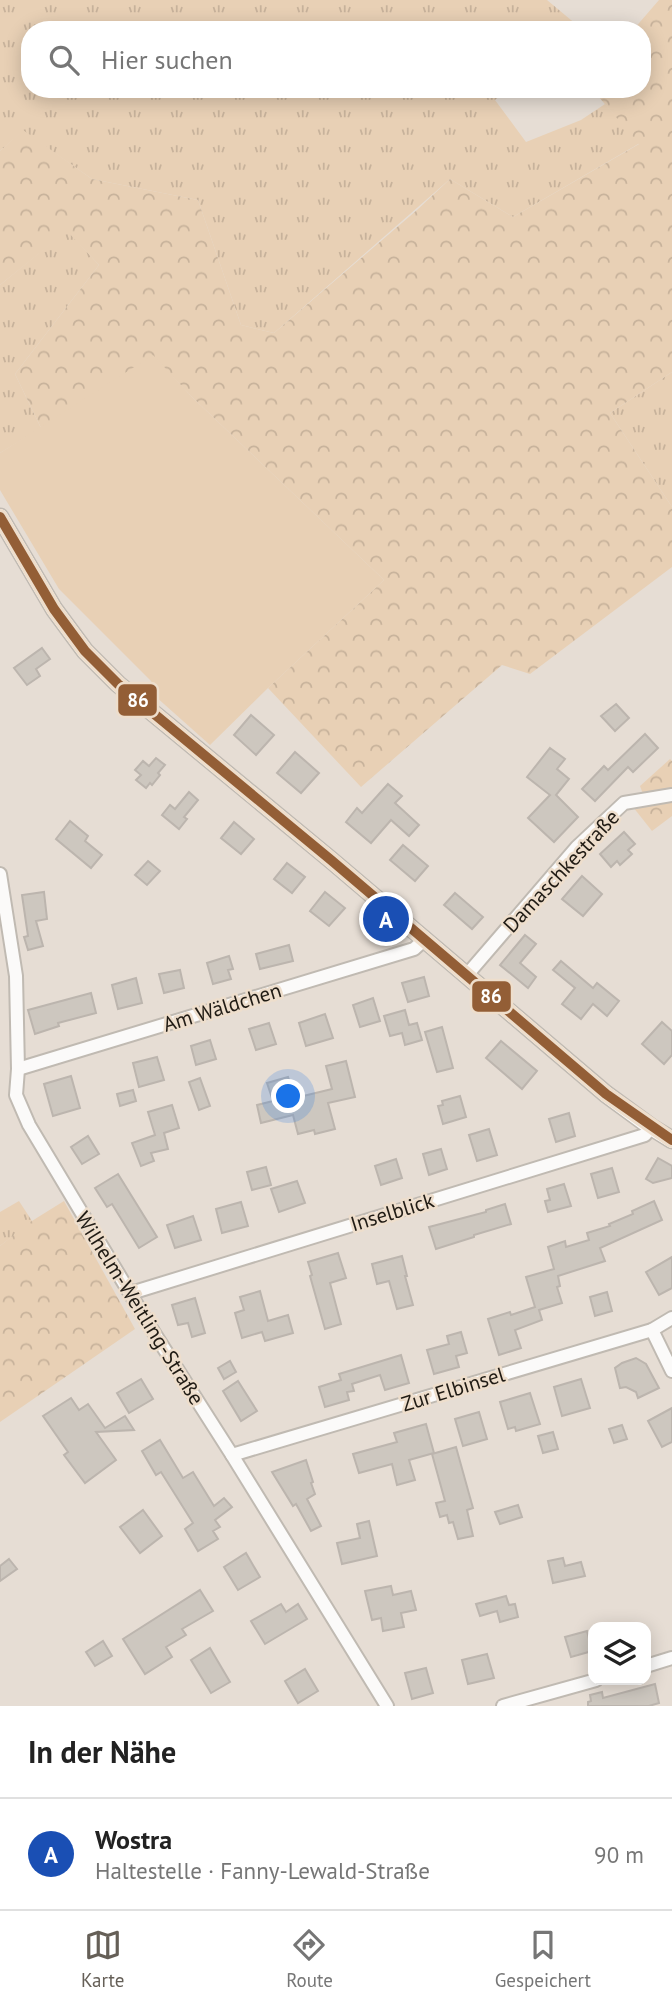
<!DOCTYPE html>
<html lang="de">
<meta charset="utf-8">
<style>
:root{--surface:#fff;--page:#f6f6f6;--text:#222;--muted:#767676;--line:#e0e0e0;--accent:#655f57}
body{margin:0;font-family:"PT Sans",sans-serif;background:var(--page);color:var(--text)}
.controls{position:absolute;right:21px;bottom:21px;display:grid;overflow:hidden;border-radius:14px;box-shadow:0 4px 18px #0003}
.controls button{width:63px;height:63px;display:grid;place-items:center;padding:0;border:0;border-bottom:2px solid var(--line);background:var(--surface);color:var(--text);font:35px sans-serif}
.you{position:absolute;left:289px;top:1097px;width:24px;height:24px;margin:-18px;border:5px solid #fff;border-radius:50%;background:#1a73e8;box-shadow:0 0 0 10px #1a73e833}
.badge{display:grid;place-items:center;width:46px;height:46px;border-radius:50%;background:var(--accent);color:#fff;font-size:23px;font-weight:700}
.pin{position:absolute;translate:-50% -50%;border:4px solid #fff;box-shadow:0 2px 7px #0006}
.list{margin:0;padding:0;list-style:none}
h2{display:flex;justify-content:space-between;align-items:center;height:91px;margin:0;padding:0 28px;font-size:30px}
h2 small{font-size:23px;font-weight:400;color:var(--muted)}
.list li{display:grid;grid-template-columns:46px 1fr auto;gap:21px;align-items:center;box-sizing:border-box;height:112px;padding:0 28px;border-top:2px solid var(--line)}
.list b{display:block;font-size:26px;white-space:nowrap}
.list p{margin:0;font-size:23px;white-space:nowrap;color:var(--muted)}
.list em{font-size:23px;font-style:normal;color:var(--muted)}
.icon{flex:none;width:38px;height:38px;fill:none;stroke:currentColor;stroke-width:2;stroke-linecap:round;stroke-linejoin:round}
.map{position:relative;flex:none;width:672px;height:1706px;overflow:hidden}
.search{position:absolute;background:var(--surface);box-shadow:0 4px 18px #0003;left:21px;right:21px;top:21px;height:77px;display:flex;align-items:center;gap:18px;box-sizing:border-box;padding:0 24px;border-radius:28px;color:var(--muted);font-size:26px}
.sheet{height:203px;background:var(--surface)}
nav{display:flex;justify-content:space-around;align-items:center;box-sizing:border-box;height:98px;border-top:2px solid var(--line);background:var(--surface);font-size:19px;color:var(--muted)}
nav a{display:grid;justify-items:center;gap:4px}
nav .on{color:var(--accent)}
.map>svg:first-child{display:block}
.grass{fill:url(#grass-tufts)}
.forest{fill:url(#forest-crowns)}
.garden{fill:#e8d0b5}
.building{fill:#cdc7bf;stroke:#bcb5ae;stroke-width:2}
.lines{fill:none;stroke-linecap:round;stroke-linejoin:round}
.minor-casing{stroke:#c0bab2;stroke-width:16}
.tertiary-casing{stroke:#c0bab2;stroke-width:19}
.minor{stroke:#fbfaf9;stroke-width:12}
.tertiary{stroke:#fbfaf9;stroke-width:16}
.bus-1-casing{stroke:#eedecc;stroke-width:16}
.bus-1{stroke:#935e36;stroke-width:10}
.labels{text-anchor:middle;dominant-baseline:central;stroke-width:5;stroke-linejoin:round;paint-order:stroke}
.street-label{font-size:21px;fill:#201b14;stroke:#eedecc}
.line-badge{stroke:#eedecc;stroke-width:2.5}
.badge-label{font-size:19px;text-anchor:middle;font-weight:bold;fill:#fff}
</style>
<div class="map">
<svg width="672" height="1706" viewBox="0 0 672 1706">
<defs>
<pattern id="grass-tufts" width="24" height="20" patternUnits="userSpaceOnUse" patternTransform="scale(1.75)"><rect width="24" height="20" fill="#e8d0b5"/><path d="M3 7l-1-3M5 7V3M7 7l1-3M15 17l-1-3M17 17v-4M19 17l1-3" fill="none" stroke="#c7b29b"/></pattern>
<pattern id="forest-crowns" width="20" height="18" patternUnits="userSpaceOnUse" patternTransform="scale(1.75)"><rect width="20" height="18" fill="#e8d0b5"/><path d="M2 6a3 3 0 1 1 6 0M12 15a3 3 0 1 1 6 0" fill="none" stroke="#c7b29b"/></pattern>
</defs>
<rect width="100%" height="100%" fill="#e6ddd4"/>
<g class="grass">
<path d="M 0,0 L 547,0 L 583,30 L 30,30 L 30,89 L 508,89 L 495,100 L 526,142 L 581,120 L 605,104 L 640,143 L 513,217 L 450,179 L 274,333 L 241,325 L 198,200 L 92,179 L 23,131 L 0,151 Z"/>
<path d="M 67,230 L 99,265 L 15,374 L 41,428 L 0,453 L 0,285 Z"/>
<path d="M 672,372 L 672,507 L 610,413 Z"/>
<path d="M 19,1201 L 32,1221 L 0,1246 L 0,1212 Z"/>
</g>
<g class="forest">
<path d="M 659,0 L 672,0 L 672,372 L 610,413 L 672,507 L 672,567 L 530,674 L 502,665 L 361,787 L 268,688 L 384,580 L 193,398 L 153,356 L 41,428 L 15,374 L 99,265 L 67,231 L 0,285 L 0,151 L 23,130 L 92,179 L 198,200 L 241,325 L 274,333 L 417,210 L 450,179 L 513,217 L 639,144 L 592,89 L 642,89 L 642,30 L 633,30 Z"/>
<path d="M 670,759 L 672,761 L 672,790 L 643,794 L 640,786 Z"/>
<path d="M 672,801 L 672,816 L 652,831 L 633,807 Z"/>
<path d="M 64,1201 L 135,1329 L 0,1422 L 0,1246 L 27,1224 Z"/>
</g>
<path class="garden" d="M 153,355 L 193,398 L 384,580 L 268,688 L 210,745 L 155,696 L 151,681 L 59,589 L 0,490 L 0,453 Z"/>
<g class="building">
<path d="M 42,648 L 50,659 L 36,669 L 40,676 L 27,685 L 14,668 Z"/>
<path d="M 616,704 L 629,718 L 615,731 L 601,716 Z"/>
<path d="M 251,715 L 274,735 L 256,755 L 234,735 Z"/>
<path d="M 645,734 L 658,748 L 633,772 L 628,767 L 595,801 L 582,789 L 604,766 L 608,770 Z"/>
<path d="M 550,748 L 565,759 L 557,769 L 569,779 L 556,795 L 578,817 L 554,842 L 528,818 L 550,795 L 527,777 Z"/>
<path d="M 295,752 L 319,773 L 301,793 L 277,773 Z"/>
<path d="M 156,758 L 165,765 L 158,773 L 160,775 L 152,785 L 150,783 L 146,788 L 136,780 L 141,775 L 135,770 L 143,761 L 149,766 Z"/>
<path d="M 388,784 L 402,796 L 395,803 L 419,825 L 409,836 L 391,820 L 371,843 L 346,822 L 357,808 L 362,813 Z"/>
<path d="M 189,792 L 198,800 L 184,817 L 187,819 L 179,829 L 162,815 L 170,805 L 175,809 Z"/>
<path d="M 70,821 L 88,836 L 85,841 L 102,855 L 91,868 L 56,839 Z"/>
<path d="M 234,822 L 254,839 L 241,854 L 221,838 Z"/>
<path d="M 624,832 L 635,844 L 628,850 L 632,854 L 620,865 L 617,861 L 611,867 L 600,854 Z"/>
<path d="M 403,845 L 428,866 L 415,881 L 390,860 Z"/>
<path d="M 148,861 L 160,871 L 147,885 L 135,875 Z"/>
<path d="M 287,863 L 305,877 L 292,893 L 274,879 Z"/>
<path d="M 582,876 L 602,894 L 583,916 L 562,899 Z"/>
<path d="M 44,892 L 47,919 L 36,921 L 43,946 L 28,950 L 24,937 L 28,936 L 22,895 Z"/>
<path d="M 325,892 L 345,908 L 329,926 L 310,911 Z"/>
<path d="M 455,893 L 483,917 L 472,929 L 444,905 Z"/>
<path d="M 525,935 L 536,944 L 520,963 L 536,977 L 528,988 L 500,965 Z"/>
<path d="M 289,945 L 293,961 L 260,969 L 256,954 Z"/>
<path d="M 229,956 L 233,969 L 228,970 L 231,979 L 213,984 L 207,963 Z"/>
<path d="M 561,961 L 593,988 L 597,983 L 619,1001 L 607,1016 L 593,1004 L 581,1019 L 562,1004 L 575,988 L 553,970 Z"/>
<path d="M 180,970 L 184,988 L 164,993 L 159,974 Z"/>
<path d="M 424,977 L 429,996 L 408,1002 L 402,983 Z"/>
<path d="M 136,978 L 142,1003 L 118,1009 L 112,985 Z"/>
<path d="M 91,993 L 96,1013 L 58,1023 L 59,1026 L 35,1034 L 28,1010 Z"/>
<path d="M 373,998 L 380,1021 L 360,1027 L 353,1005 Z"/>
<path d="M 405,1010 L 409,1025 L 417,1023 L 422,1040 L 405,1045 L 402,1033 L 390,1036 L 384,1016 Z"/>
<path d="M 325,1014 L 333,1038 L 306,1046 L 299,1023 Z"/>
<path d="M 662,1022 L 672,1031 L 672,1055 L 664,1064 L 642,1044 Z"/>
<path d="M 269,1023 L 276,1044 L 256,1050 L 249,1029 Z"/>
<path d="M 442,1027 L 453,1068 L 437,1072 L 425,1032 Z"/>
<path d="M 210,1040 L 216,1059 L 196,1065 L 191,1046 Z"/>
<path d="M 501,1041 L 537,1071 L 522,1089 L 486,1058 Z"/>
<path d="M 157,1057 L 164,1080 L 139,1087 L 133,1063 Z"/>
<path d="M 346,1061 L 355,1097 L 328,1103 L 335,1129 L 315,1134 L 314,1130 L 298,1134 L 293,1115 L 261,1123 L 257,1105 L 273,1101 L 267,1083 L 288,1077 L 295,1098 L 332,1089 L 326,1066 Z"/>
<path d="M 71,1076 L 80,1108 L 53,1116 L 44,1084 Z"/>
<path d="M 200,1078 L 210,1106 L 199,1110 L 189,1082 Z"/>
<path d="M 133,1090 L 136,1101 L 120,1106 L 117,1094 Z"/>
<path d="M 460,1096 L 466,1117 L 443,1124 L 438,1106 L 443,1105 L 442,1101 Z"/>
<path d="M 172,1105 L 179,1128 L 164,1133 L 168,1149 L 151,1153 L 154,1161 L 141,1166 L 132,1143 L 155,1135 L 148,1112 Z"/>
<path d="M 569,1113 L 575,1136 L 556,1142 L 549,1119 Z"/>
<path d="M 489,1129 L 497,1155 L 477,1161 L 469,1135 Z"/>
<path d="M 88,1136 L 99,1154 L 82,1164 L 71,1147 Z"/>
<path d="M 441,1149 L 447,1169 L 429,1175 L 423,1154 Z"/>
<path d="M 658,1158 L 672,1166 L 672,1178 L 653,1183 L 646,1179 Z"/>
<path d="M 396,1159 L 402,1178 L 381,1185 L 375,1166 Z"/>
<path d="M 266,1167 L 271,1185 L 252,1190 L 247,1172 Z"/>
<path d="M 612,1168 L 619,1192 L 598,1198 L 591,1174 Z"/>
<path d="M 118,1174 L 157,1237 L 139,1248 L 112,1204 L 107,1207 L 95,1188 Z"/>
<path d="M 297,1181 L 305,1203 L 279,1212 L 271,1189 Z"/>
<path d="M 564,1184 L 571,1206 L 548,1212 L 545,1201 L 550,1200 L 547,1189 Z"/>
<path d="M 654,1201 L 662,1220 L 600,1248 L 605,1261 L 558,1276 L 560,1286 L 557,1287 L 562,1303 L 539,1310 L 542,1320 L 515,1330 L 521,1348 L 499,1355 L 488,1319 L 510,1312 L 511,1315 L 535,1307 L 526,1277 L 554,1269 L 548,1247 L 565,1241 L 566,1247 L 589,1240 L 587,1233 L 610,1226 L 609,1224 L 633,1214 L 632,1211 Z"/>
<path d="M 241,1202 L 248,1226 L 222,1233 L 216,1209 Z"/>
<path d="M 505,1204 L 511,1224 L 474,1235 L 474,1237 L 436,1249 L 429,1227 L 486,1212 L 486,1210 Z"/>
<path d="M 193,1216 L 201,1240 L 175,1248 L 167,1225 Z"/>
<path d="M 338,1253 L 346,1278 L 330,1283 L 341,1324 L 325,1329 L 310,1276 L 312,1275 L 308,1262 Z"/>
<path d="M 402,1256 L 407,1276 L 405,1276 L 413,1305 L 397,1309 L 389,1281 L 377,1284 L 372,1264 Z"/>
<path d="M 672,1257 L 672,1288 L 659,1295 L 646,1272 Z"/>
<path d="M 260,1291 L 268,1321 L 288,1315 L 293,1333 L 265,1341 L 262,1332 L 242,1338 L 235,1313 L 244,1310 L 240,1297 Z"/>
<path d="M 607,1292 L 612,1311 L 595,1316 L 590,1297 Z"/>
<path d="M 195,1298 L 205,1333 L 192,1337 L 188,1323 L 178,1325 L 172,1305 Z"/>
<path d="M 461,1332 L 467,1353 L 456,1356 L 459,1367 L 434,1374 L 427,1350 L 449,1344 L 447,1336 Z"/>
<path d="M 401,1355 L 409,1383 L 385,1390 L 380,1375 L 352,1384 L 354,1391 L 347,1392 L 349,1400 L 325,1407 L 319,1387 L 341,1380 L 339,1374 Z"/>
<path d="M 636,1358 L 646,1364 L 659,1388 L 638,1398 L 636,1392 L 626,1387 L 620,1388 L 615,1368 L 622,1363 Z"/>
<path d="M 230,1361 L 236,1372 L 224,1379 L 218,1368 Z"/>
<path d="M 141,1379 L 153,1399 L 129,1413 L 117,1393 Z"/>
<path d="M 581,1379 L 590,1408 L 562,1416 L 554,1387 Z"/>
<path d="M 238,1381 L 257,1411 L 241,1421 L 223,1391 Z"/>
<path d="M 530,1393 L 540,1424 L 516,1431 L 515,1427 L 508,1429 L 500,1402 Z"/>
<path d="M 71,1398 L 79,1410 L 88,1404 L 105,1428 L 125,1416 L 134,1430 L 96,1432 L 116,1460 L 85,1483 L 64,1455 L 68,1452 L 43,1416 Z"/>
<path d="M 672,1408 L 672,1442 L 662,1447 L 648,1421 Z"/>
<path d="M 479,1412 L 487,1439 L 463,1446 L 455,1419 Z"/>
<path d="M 426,1424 L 434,1453 L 409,1460 L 415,1480 L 397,1485 L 392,1464 L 359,1473 L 353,1454 L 397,1442 L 394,1433 Z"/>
<path d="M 622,1425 L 627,1439 L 614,1443 L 609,1429 Z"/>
<path d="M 553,1432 L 558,1449 L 543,1453 L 538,1436 Z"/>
<path d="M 160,1440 L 183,1478 L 193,1472 L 214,1506 L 224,1498 L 232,1507 L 215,1520 L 220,1527 L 213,1531 L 218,1539 L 198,1551 L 185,1529 L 193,1523 L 161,1472 L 156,1475 L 142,1451 Z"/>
<path d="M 456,1447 L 473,1508 L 467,1510 L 473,1536 L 458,1539 L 453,1522 L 449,1523 L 447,1515 L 440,1517 L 436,1503 L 445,1501 L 432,1454 Z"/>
<path d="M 306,1460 L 313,1482 L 311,1483 L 315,1494 L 307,1499 L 321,1526 L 311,1531 L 296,1504 L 293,1506 L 272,1472 Z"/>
<path d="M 518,1505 L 522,1517 L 500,1524 L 495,1512 Z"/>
<path d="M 143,1510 L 162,1536 L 140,1553 L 120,1527 Z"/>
<path d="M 369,1521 L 377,1556 L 342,1564 L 337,1543 L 360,1538 L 357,1524 Z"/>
<path d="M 246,1553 L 260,1577 L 238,1590 L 224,1567 Z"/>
<path d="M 563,1558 L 565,1566 L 581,1562 L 585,1576 L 553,1583 L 548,1561 Z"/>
<path d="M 9,1559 L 17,1569 L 0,1581 L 0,1566 Z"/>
<path d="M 391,1586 L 393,1595 L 411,1591 L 416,1610 L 401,1613 L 404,1627 L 383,1631 L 381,1618 L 372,1620 L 365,1591 Z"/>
<path d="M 200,1590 L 213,1611 L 182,1629 L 186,1635 L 166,1647 L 172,1657 L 145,1674 L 123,1639 Z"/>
<path d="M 506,1596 L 509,1605 L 515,1604 L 518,1617 L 500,1622 L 497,1611 L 480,1616 L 476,1604 Z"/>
<path d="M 281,1604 L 286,1612 L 298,1604 L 307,1619 L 265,1644 L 251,1621 Z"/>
<path d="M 587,1631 L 592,1651 L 571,1657 L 565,1637 Z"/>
<path d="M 103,1641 L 112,1656 L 95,1666 L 86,1652 Z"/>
<path d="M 210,1648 L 230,1682 L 211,1693 L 191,1660 Z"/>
<path d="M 487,1654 L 494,1678 L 468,1684 L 462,1660 Z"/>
<path d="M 426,1668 L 433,1693 L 412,1699 L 405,1673 Z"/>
<path d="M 305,1669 L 318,1691 L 298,1703 L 285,1681 Z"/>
<path d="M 655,1684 L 659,1703 L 649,1706 L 588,1706 L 588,1702 L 591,1701 L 590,1695 L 602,1692 L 603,1698 Z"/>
</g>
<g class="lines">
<defs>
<g id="minor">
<path d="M 0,874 L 16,976 L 18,1069 L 16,1095 L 29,1125 L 149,1325 L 232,1455 L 387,1706"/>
<path d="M 466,976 L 577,847 L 624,803 L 672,795"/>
<path d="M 18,1069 L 414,949 L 424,940"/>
<path d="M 131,1293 L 645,1135 L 651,1127"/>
<path d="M 652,1330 L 672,1371"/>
<path d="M 232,1455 L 652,1330 L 672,1318"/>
<path d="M 646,1666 L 672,1658"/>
<path d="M 503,1706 L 596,1680"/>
</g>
<path id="tertiary" d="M 0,517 L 54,609 L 85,651 L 118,684 L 331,860 L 606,1094 L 651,1127 L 672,1140"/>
</defs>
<use href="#minor" class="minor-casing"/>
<use href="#tertiary" class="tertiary-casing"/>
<use href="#minor" class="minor"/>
<use href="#tertiary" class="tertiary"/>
<defs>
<path id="bus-1" d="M 0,517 L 54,609 L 85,651 L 118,684 L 331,860 L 606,1094 L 672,1140"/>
</defs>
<use href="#bus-1" class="bus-1-casing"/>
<use href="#bus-1" class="bus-1"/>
</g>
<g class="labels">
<g class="street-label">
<text transform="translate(561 871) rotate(-47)">Damaschkestraße</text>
<text transform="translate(222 1007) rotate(-17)">Am Wäldchen</text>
<text transform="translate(392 1212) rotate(-17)">Inselblick</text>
<text transform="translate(140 1308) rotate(58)">Wilhelm-Weitling-Straße</text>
<text transform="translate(453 1389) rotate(-17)">Zur Elbinsel</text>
</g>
</g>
<g class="line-badge">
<rect x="117" y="683" width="41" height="34" rx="7" fill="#935e36"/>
<rect x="471" y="980" width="41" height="33" rx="7" fill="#935e36"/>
</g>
<g class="badge-label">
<text x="138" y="707">86</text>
<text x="491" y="1003">86</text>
</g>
</svg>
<div class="controls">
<button><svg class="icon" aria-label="layers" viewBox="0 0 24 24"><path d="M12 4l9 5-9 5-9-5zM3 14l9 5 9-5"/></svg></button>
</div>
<div class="you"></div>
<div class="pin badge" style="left:386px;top:919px;background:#1a4fb4">A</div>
<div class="search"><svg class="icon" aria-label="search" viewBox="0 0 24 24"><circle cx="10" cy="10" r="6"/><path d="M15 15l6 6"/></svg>Hier suchen</div>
</div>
<section class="sheet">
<h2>In der Nähe<small></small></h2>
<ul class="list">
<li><span class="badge" style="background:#1a4fb4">A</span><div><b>Wostra</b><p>Haltestelle · Fanny-Lewald-Straße</p></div><em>90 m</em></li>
</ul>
</section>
<nav>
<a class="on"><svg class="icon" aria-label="map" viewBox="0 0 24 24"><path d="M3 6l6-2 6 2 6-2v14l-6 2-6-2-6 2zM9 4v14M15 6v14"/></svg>Karte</a>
<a><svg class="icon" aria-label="directions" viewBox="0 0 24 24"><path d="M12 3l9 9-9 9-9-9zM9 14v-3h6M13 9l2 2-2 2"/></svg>Route</a>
<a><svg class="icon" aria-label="saved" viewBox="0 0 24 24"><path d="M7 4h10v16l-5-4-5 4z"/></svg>Gespeichert</a>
</nav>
